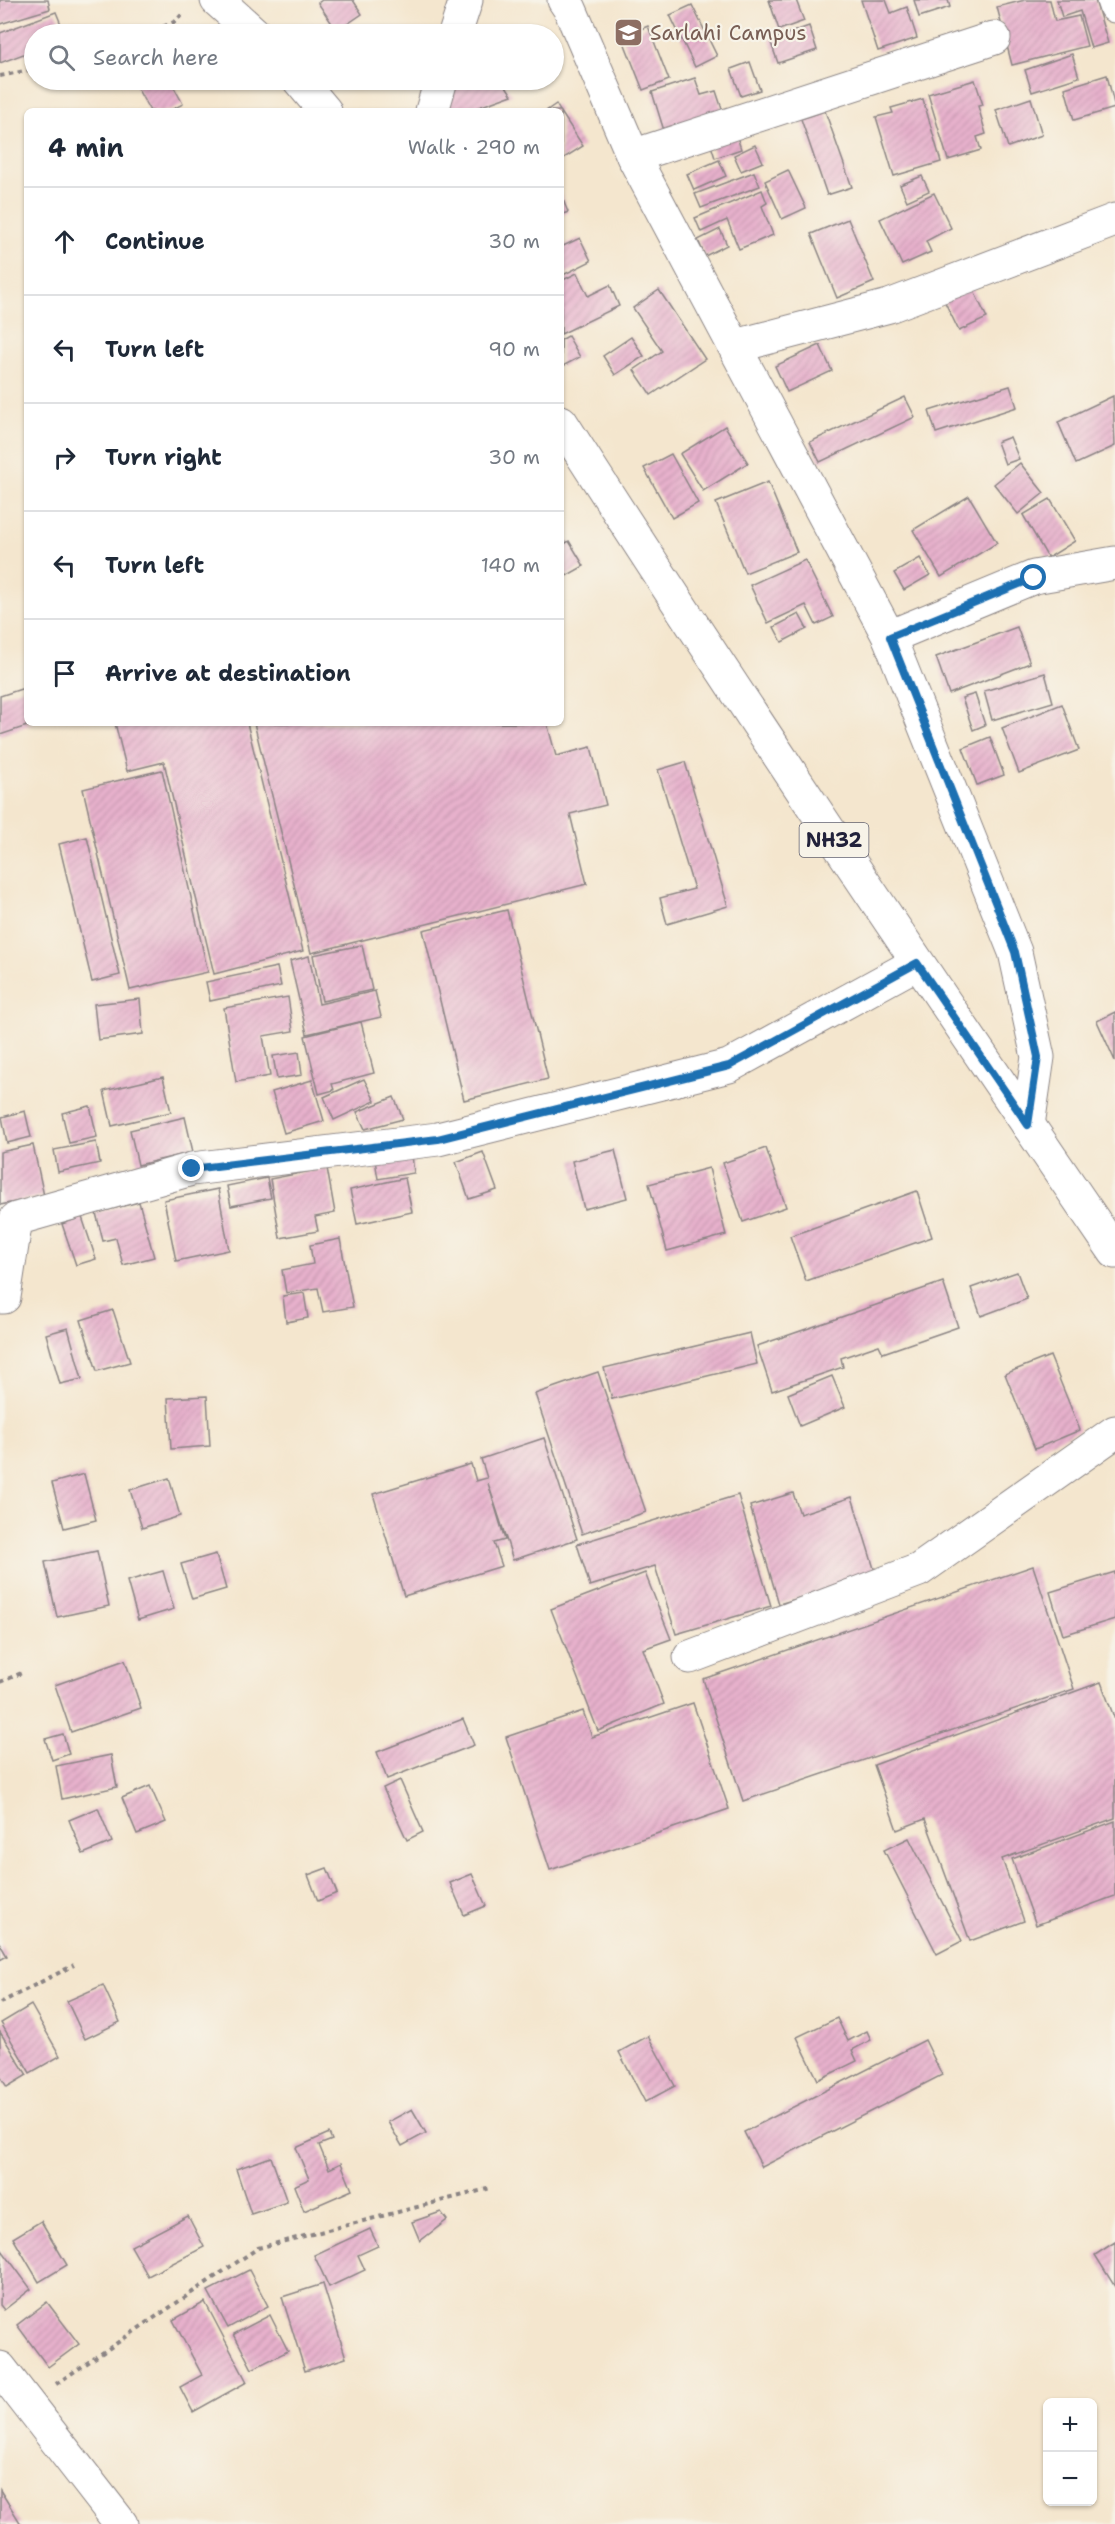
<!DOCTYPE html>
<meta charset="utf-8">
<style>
:root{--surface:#fff;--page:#f2f2f3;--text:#1f2937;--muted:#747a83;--line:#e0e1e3}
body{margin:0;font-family:"Shantell Sans",sans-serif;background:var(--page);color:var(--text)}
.controls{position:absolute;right:18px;bottom:18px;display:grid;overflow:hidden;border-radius:9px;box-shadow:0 2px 4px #0004}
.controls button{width:54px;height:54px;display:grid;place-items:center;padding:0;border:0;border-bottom:2px solid var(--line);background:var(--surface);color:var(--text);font:30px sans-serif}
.stop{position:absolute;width:18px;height:18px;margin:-14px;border:4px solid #1f6fb2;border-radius:50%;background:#fff}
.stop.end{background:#1f6fb2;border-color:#fff;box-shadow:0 2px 6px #0008}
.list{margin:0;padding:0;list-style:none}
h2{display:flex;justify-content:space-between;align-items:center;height:78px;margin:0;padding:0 24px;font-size:26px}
h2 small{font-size:20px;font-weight:400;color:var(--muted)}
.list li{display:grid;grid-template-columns:39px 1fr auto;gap:18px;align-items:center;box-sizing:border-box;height:108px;padding:0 24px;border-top:2px solid var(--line)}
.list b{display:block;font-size:22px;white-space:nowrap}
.list em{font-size:20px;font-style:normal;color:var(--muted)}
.icon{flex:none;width:33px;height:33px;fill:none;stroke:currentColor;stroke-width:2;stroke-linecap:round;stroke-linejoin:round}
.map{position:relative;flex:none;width:1115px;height:2524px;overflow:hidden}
.search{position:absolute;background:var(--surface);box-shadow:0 2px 4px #0004;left:24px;top:24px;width:540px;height:66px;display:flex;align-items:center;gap:15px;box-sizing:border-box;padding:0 21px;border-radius:33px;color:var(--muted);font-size:22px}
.panel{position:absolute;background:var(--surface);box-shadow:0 2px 4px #0004;left:24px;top:108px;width:540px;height:618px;border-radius:9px}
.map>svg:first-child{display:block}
.building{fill:url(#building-hatch)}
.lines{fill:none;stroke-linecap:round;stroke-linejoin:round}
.minor-casing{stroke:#8b8484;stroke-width:35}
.major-casing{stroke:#8b8484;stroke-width:35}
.path{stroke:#8b8484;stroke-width:4;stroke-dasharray:4.5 4.5;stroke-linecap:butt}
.minor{stroke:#fff;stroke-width:33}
.major{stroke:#fff;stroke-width:33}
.route{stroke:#1f6fb2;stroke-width:8}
.labels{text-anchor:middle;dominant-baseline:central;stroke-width:4.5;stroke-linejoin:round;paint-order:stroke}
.shield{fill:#f7f3e8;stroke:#62616f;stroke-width:1.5}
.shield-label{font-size:20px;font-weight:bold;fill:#22223b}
.education-label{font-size:21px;fill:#785e54;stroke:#f7f3e8;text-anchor:start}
</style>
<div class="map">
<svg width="1115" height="2524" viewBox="0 0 1115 2524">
<defs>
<pattern id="building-hatch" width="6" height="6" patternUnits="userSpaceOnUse" patternTransform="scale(1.5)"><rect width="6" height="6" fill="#e7b1cc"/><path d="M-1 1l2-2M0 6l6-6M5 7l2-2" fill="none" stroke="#c698b0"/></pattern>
</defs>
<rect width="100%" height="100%" fill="#f7f3e8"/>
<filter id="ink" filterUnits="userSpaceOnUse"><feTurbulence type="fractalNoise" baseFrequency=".0167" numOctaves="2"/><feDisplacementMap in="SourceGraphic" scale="12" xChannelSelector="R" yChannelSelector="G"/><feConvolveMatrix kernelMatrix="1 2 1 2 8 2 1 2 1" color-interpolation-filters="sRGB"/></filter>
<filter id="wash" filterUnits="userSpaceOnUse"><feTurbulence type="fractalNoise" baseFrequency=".008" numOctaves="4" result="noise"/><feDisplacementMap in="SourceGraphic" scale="24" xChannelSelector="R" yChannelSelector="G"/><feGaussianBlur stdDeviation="1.35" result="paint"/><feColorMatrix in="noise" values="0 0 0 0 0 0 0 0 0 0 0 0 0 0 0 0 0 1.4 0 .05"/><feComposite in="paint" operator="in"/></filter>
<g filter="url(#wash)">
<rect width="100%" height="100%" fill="#f4e6ce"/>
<g id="blocks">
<g class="building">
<path d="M 0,0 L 48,0 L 50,9 L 0,24 Z"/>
<path d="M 322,0 L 353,0 L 362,14 L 337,31 L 318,3 Z"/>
<path d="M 769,0 L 796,0 L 804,21 L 779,30 Z"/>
<path d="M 861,0 L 886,0 L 891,13 L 907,7 L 917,38 L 878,51 Z"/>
<path d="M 914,0 L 948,0 L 950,7 L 919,17 Z"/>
<path d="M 1025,0 L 1050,0 L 1055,21 L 1079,16 L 1087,46 L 1012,65 L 997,7 Z"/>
<path d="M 1057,0 L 1095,0 L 1108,43 L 1091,48 L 1080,11 L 1062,17 Z"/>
<path d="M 692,5 L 717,56 L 695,67 L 670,15 Z"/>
<path d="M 56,12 L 65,34 L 34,34 L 34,50 L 0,63 L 0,33 Z"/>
<path d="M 648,26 L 669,80 L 643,90 L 622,37 Z"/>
<path d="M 809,26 L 817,50 L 778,63 L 770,40 Z"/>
<path d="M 1072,54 L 1079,77 L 1032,92 L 1025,70 Z"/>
<path d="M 750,62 L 760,90 L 741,96 L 731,69 Z"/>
<path d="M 1107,75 L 1115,108 L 1074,120 L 1065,88 Z"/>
<path d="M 695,78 L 701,95 L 716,91 L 724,115 L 665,134 L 652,92 Z"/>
<path d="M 148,80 L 170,80 L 183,104 L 169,111 L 150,111 L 136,86 Z"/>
<path d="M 462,80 L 502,80 L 512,95 L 468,111 L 447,111 L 446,92 Z"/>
<path d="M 975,80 L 983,105 L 978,106 L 986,134 L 977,137 L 981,150 L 948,160 L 928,94 Z"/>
<path d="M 1031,98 L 1042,135 L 1008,147 L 996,110 Z"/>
<path d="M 923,99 L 941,162 L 894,176 L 876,117 L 893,113 L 891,108 Z"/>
<path d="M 556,104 L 560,111 L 546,111 Z"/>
<path d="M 825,111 L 852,187 L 827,195 L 801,119 Z"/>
<path d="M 561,112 L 583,146 L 561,160 Z"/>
<path d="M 736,134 L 741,149 L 715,158 L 710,142 Z"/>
<path d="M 755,145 L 763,162 L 741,171 L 734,155 Z"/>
<path d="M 719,160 L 726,176 L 694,190 L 687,174 Z"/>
<path d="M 788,170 L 806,208 L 782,219 L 765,181 Z"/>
<path d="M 754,172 L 760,186 L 701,208 L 695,194 Z"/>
<path d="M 922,176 L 929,191 L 907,201 L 900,185 Z"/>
<path d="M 762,190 L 767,203 L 762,206 L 773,235 L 739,249 L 727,220 L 701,232 L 695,218 Z"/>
<path d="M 934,193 L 951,228 L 926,241 L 931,252 L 902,265 L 880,219 Z"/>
<path d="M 561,195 L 568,212 L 561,215 Z"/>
<path d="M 848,219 L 874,282 L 837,298 L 811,234 Z"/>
<path d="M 720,229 L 727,245 L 705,256 L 698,240 Z"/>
<path d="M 580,238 L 591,261 L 561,276 L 561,247 Z"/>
<path d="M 577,273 L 588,296 L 610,285 L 619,306 L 561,334 L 561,281 Z"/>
<path d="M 971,285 L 987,318 L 959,331 L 943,298 Z"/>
<path d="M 659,290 L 705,359 L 651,395 L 634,370 L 662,351 L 633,308 Z"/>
<path d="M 568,336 L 580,357 L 561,367 L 561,340 Z"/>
<path d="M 631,337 L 644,356 L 615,375 L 603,356 Z"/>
<path d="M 820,345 L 832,371 L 787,392 L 775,366 Z"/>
<path d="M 1010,386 L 1017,407 L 936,433 L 929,411 Z"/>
<path d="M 1113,396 L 1115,446 L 1076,464 L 1058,422 Z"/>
<path d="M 905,397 L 915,417 L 820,462 L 810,442 Z"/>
<path d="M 725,426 L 748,463 L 703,491 L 680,454 Z"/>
<path d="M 1010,437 L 1019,459 L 1005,464 L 997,442 Z"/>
<path d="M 671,454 L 698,503 L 672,518 L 644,468 Z"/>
<path d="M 1020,463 L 1044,493 L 1018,514 L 994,484 Z"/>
<path d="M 768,482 L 797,552 L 745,573 L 716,503 Z"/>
<path d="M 969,496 L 997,543 L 941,577 L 913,530 Z"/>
<path d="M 1050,499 L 1075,541 L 1048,558 L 1023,515 Z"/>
<path d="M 569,541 L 584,566 L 561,579 L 561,546 Z"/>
<path d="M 920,558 L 930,575 L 904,590 L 894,573 Z"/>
<path d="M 805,560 L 833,617 L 816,625 L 806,605 L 768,623 L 750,585 Z"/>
<path d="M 799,614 L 807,629 L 782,642 L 774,627 Z"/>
<path d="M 1017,627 L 1030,663 L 949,694 L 936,657 Z"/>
<path d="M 1045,673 L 1053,702 L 992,720 L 984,691 Z"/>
<path d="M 27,687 L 27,723 L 36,723 L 0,735 L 0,696 Z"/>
<path d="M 975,694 L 985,725 L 973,730 L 962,698 Z"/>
<path d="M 1062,704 L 1079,750 L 1019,773 L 1002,728 Z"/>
<path d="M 115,723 L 247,723 L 303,951 L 214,974 L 164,762 L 127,771 Z"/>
<path d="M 254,723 L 547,723 L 556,756 L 591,747 L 606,805 L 570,814 L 587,884 L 311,953 Z"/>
<path d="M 990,737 L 1004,775 L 977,785 L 963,748 Z"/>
<path d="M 685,762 L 728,906 L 667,924 L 660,898 L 694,889 L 658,770 Z"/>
<path d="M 162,770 L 208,972 L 130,990 L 83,789 Z"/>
<path d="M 87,837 L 120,975 L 92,982 L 59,844 Z"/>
<path d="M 507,910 L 548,1079 L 464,1100 L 423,930 Z"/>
<path d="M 362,945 L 372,990 L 322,1001 L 313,955 Z"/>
<path d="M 309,956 L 319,1004 L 375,991 L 381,1017 L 307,1034 L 290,961 Z"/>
<path d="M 277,967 L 281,986 L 210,1001 L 206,982 Z"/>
<path d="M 288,997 L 293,1031 L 263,1036 L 270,1076 L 236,1082 L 224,1008 Z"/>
<path d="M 140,999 L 143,1034 L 98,1040 L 94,1004 Z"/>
<path d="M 1115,1012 L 1115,1061 L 1097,1021 Z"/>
<path d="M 361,1022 L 374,1073 L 332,1084 L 334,1090 L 319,1094 L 305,1036 Z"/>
<path d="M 299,1052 L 302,1075 L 277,1079 L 273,1056 Z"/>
<path d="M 163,1077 L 171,1112 L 112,1126 L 104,1091 Z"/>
<path d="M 364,1079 L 375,1101 L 334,1120 L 324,1097 Z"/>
<path d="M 312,1080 L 324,1121 L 284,1133 L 272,1092 Z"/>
<path d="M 394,1097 L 403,1119 L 365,1129 L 357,1112 Z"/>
<path d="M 90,1106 L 97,1137 L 69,1143 L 62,1113 Z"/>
<path d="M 25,1111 L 31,1137 L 7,1143 L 2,1117 Z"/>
<path d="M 185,1117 L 193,1152 L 138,1165 L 130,1130 Z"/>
<path d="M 96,1142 L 100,1163 L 58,1172 L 54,1150 Z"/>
<path d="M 33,1145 L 44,1196 L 0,1205 L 0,1152 Z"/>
<path d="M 766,1148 L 786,1207 L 743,1222 L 723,1163 Z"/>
<path d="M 615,1150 L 627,1198 L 584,1209 L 572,1161 Z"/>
<path d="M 483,1152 L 497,1190 L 469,1199 L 456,1162 Z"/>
<path d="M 412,1155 L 414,1173 L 378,1179 L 375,1160 Z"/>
<path d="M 327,1168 L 335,1213 L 315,1217 L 318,1231 L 280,1238 L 270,1179 Z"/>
<path d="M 709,1168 L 726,1235 L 667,1251 L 649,1184 Z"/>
<path d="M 267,1178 L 271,1198 L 231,1206 L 227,1186 Z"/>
<path d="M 405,1178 L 412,1212 L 357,1224 L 350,1190 Z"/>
<path d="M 218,1189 L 229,1250 L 176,1261 L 164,1200 Z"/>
<path d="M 917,1191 L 932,1237 L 806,1281 L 790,1236 Z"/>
<path d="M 139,1202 L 154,1257 L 123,1265 L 116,1238 L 103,1241 L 96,1213 Z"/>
<path d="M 82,1217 L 96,1259 L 76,1265 L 62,1224 Z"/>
<path d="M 340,1239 L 353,1307 L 323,1312 L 318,1288 L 286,1293 L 282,1270 L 313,1264 L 310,1245 Z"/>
<path d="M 1017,1272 L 1027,1299 L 981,1316 L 971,1288 Z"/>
<path d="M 943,1282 L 958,1327 L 883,1353 L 879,1345 L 841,1358 L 843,1367 L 772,1391 L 757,1346 Z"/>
<path d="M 304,1293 L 308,1318 L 286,1322 L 283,1296 Z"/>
<path d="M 113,1310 L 130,1362 L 97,1371 L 81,1320 Z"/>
<path d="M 68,1328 L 82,1379 L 60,1384 L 46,1334 Z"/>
<path d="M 750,1333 L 757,1364 L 612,1399 L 604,1368 Z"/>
<path d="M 1050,1356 L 1080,1430 L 1035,1449 L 1005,1374 Z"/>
<path d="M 598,1372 L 646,1512 L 582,1534 L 535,1394 Z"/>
<path d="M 832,1376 L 845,1407 L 800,1426 L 788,1394 Z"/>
<path d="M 207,1396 L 210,1446 L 171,1449 L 168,1398 Z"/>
<path d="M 544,1438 L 577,1539 L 513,1560 L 488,1483 L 505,1540 L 494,1543 L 502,1566 L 404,1596 L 373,1494 L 471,1464 L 476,1481 L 487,1478 L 481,1459 Z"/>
<path d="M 84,1474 L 96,1520 L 64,1528 L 52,1483 Z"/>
<path d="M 169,1478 L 180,1516 L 142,1528 L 130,1490 Z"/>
<path d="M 793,1493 L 800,1514 L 852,1497 L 876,1575 L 779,1604 L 750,1506 Z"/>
<path d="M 738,1495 L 771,1606 L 676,1634 L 655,1566 L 590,1586 L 577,1544 Z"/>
<path d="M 97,1551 L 109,1606 L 57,1617 L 45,1562 Z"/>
<path d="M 216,1554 L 226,1589 L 192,1599 L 181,1564 Z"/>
<path d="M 1033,1566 L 1074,1689 L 743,1801 L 703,1679 Z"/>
<path d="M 163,1571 L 174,1609 L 138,1620 L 127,1581 Z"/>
<path d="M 1115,1572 L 1115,1619 L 1063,1635 L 1050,1592 Z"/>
<path d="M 645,1573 L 671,1639 L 643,1649 L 664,1704 L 598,1731 L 551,1609 Z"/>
<path d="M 125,1660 L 141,1708 L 71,1732 L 55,1685 Z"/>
<path d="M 1101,1682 L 1115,1720 L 1115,1818 L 1002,1859 L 1024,1921 L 970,1941 L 925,1819 L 897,1830 L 874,1765 Z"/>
<path d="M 693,1703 L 729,1809 L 550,1870 L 506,1737 L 583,1711 L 592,1737 Z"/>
<path d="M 463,1719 L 474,1745 L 387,1779 L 377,1752 Z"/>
<path d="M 63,1734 L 69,1754 L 52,1760 L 45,1739 Z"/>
<path d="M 111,1755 L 117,1787 L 62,1799 L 56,1766 Z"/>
<path d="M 400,1780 L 423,1832 L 407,1840 L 383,1788 Z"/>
<path d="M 150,1786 L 166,1822 L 137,1834 L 122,1798 Z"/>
<path d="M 98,1808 L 112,1842 L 83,1854 L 69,1820 Z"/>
<path d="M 1115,1821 L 1115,1896 L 1036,1925 L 1012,1859 Z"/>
<path d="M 909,1838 L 962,1941 L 937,1954 L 884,1850 Z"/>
<path d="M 327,1868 L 337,1893 L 318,1901 L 308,1875 Z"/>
<path d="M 472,1874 L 486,1906 L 464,1915 L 450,1883 Z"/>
<path d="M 0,1944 L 7,1956 L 0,1960 Z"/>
<path d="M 103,1985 L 120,2022 L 85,2039 L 67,2001 Z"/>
<path d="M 31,2005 L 60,2056 L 30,2073 L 1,2023 Z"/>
<path d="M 837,2018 L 848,2041 L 867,2031 L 871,2040 L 852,2050 L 857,2061 L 818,2080 L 797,2037 Z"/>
<path d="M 0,2032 L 27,2075 L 7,2087 L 0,2076 Z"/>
<path d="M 648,2036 L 675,2086 L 645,2102 L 619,2052 Z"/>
<path d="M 925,2040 L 942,2075 L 762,2167 L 744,2132 Z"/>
<path d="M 412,2109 L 426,2133 L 402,2146 L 388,2122 Z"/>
<path d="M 329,2133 L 332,2140 L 319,2145 L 329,2169 L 341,2163 L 352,2190 L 304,2211 L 294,2186 L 309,2179 L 296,2148 Z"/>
<path d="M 271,2157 L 287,2202 L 251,2214 L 236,2169 Z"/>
<path d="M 441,2212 L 447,2220 L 420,2241 L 412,2222 Z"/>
<path d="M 188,2216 L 204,2247 L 148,2276 L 131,2246 Z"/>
<path d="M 41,2221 L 67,2265 L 39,2282 L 13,2238 Z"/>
<path d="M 370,2229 L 378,2246 L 358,2255 L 365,2270 L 329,2287 L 314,2255 Z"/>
<path d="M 1115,2242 L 1115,2287 L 1095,2255 Z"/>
<path d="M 2,2250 L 31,2289 L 4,2310 L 0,2305 Z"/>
<path d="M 249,2270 L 268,2306 L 228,2328 L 208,2291 Z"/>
<path d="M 323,2284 L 346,2358 L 305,2371 L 282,2297 Z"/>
<path d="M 47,2302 L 79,2344 L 48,2367 L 17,2325 Z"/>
<path d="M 205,2302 L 247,2382 L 193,2412 L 180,2387 L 202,2375 L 173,2320 Z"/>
<path d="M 270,2315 L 288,2351 L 252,2369 L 234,2334 Z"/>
<path d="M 0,2490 L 21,2524 L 0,2524 Z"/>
</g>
</g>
</g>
<g filter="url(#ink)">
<use href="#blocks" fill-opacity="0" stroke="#8b8484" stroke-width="1.5"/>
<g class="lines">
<defs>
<g id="minor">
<path d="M 564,0 L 570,9 L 633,156 L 889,637 L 1015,952 L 1038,1057 L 1028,1125"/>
<path d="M 1113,0 L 1115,6"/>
<path d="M 455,34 L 466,0"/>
<path d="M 432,111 L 441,80"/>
<path d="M 633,156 L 994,38"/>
<path d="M 736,346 L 889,306 L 1115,220"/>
<path d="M 889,637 L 1034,577 L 1115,563"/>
<path d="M 0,1297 L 4,1297 L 16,1219 L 192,1169 L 438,1139 L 729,1066 L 917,963"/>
<path d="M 690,1657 L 919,1570 L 1115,1432"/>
<path d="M 0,2368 L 121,2524"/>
</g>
<g id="major">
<path d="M 217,0 L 255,34"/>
<path d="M 299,80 L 325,111"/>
<path d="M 561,422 C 740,702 927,977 1115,1252"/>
</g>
</defs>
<use href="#minor" class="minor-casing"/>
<use href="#major" class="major-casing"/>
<g class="path">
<path d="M 147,34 L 176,21 L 184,12"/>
<path d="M 0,76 L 34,69"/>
<path d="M 0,1682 L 24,1672"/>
<path d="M 0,2003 L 74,1965"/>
<path d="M 56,2384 L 258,2248 L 491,2188"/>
</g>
<use href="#minor" class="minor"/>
<use href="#major" class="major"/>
</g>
</g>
<g class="lines" filter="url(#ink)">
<path class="route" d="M 192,1169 L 438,1139 L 729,1066 L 917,963 L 1028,1125 L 1038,1057 L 1015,952 L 890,637 L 1034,578"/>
</g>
<defs>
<symbol id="school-square" viewBox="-11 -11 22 22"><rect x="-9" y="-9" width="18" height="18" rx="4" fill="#8d6e63" stroke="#f7f3e8"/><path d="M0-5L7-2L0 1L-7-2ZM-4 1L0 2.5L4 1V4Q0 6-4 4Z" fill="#fff"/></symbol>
</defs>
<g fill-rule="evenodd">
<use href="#school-square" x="612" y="16" width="33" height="33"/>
</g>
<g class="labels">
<rect class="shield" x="799.5" y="823" width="69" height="34" rx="4.5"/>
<g class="shield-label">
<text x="834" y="840">NH32</text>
</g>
<g class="education-label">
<text x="650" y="33">Sarlahi Campus</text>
</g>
</g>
</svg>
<div class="controls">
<button>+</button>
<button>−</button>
</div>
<div class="stop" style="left:1034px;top:578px"></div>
<div class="stop end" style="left:192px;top:1169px"></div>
<div class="search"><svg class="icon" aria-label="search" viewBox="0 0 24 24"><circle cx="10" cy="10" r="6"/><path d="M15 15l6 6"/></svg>Search here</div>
<section class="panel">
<h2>4 min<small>Walk · 290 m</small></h2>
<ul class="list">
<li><svg class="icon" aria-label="ahead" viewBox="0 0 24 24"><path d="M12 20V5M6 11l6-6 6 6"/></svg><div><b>Continue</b></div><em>30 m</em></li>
<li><svg class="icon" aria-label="left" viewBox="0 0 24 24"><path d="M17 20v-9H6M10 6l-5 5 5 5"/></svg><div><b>Turn left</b></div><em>90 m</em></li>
<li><svg class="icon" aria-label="right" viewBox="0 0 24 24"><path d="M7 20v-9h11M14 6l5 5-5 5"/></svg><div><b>Turn right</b></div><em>30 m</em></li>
<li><svg class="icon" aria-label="left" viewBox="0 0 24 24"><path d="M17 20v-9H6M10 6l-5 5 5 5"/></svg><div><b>Turn left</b></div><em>140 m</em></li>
<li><svg class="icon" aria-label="arrive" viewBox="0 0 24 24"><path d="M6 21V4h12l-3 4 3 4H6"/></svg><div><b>Arrive at destination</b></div></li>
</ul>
</section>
</div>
